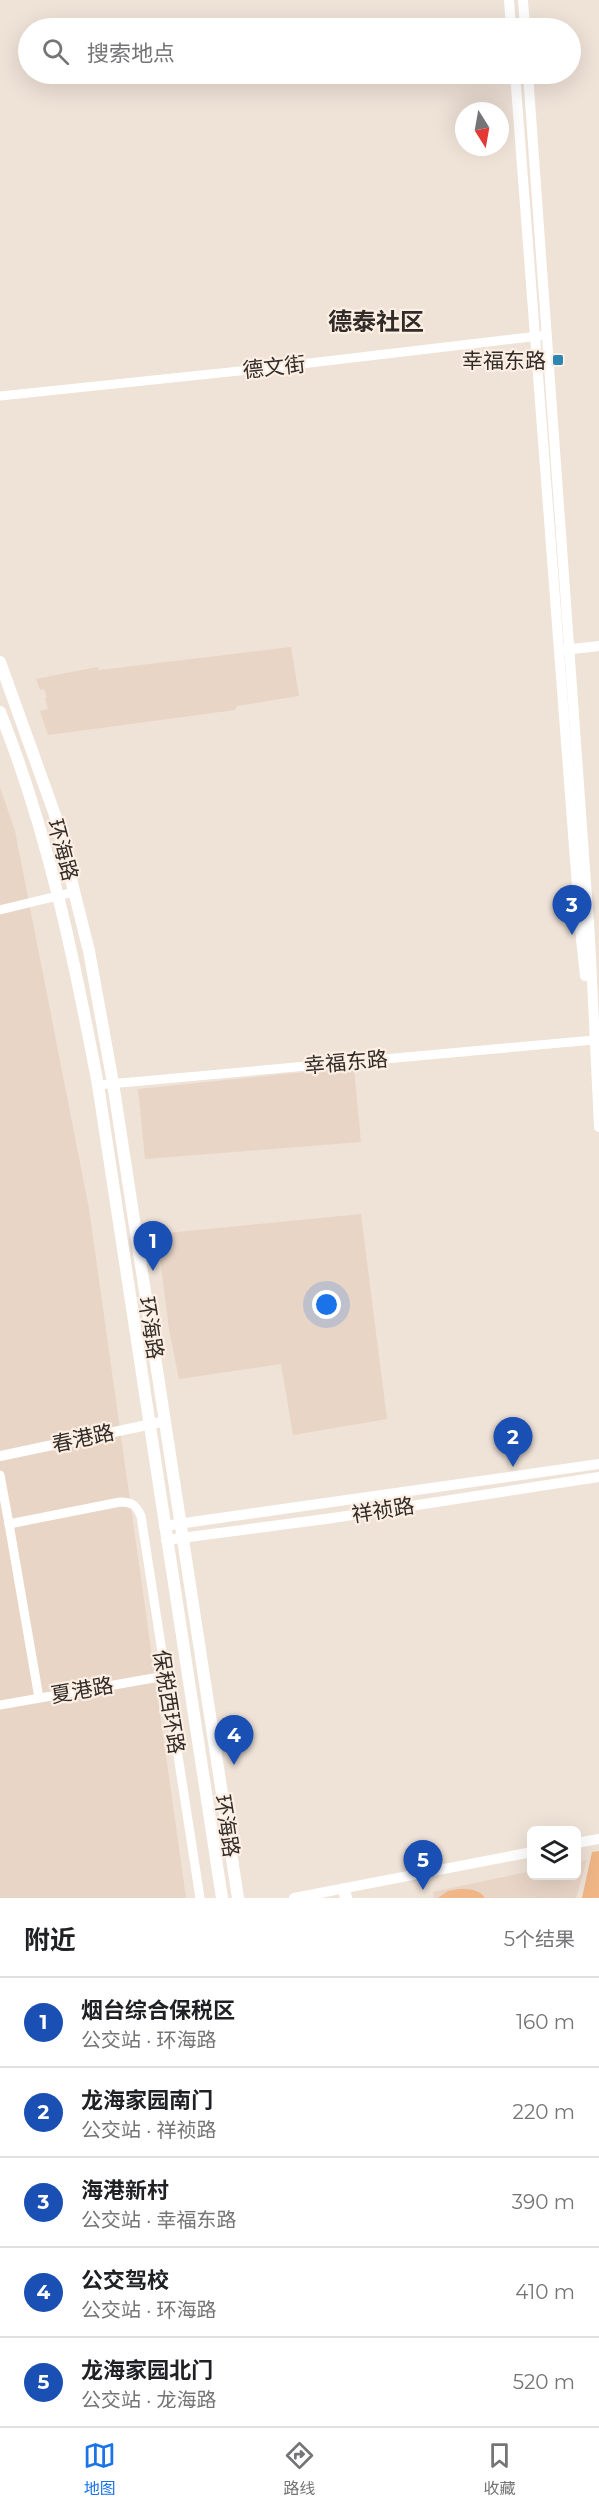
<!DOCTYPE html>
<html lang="zh">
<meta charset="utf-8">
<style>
:root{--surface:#fff;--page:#f2f2f2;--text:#202124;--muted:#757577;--line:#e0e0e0;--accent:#1a73e8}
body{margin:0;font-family:Montserrat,"Noto Sans SC",sans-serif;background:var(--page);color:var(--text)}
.controls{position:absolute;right:18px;bottom:18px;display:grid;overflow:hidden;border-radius:9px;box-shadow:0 6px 24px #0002}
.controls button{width:54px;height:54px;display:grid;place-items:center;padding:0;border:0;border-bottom:2px solid var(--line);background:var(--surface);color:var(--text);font:30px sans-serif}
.compass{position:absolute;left:455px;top:102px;width:54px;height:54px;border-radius:50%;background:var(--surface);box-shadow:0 6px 24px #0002;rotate:169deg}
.you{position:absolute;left:327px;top:1305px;width:21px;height:21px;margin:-15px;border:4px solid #fff;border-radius:50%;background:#1a73e8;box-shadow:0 0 0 9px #1a73e833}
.badge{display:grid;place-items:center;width:39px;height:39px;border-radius:50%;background:var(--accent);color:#fff;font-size:20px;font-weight:700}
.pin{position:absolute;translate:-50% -50px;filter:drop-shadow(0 2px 3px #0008)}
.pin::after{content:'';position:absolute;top:32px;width:21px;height:18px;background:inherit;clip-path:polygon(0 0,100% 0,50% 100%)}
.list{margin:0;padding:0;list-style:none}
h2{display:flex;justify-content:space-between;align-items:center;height:78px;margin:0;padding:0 24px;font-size:26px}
h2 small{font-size:20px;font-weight:400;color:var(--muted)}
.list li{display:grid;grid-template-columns:39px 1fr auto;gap:18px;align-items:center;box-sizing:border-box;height:90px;padding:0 24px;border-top:2px solid var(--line)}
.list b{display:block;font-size:22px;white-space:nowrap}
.list p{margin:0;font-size:20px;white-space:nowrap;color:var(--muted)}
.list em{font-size:20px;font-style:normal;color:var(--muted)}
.icon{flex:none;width:33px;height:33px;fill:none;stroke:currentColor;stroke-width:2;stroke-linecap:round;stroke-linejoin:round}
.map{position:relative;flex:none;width:599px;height:1898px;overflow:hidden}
.search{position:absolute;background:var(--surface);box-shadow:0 6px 24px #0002;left:18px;right:18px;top:18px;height:66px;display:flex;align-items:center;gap:15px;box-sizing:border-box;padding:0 21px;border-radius:33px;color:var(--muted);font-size:22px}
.sheet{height:528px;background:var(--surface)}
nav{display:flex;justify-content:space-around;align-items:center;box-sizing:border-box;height:84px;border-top:2px solid var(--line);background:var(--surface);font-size:16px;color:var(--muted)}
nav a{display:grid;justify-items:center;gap:3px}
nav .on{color:var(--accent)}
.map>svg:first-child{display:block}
.built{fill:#e8d5c6}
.green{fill:#f0b686}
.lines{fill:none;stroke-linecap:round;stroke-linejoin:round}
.minor{stroke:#fff;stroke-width:9}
.tertiary{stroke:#fff;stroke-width:10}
.secondary{stroke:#fff;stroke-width:12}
.poi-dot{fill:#2d85b3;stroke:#fdefe4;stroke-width:2}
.labels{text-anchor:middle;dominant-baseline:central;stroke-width:4.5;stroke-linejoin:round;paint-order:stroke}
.poi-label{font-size:21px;fill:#312c28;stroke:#fdefe4;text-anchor:end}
.street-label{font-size:21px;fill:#312c28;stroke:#fdefe4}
.quarter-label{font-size:24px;font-weight:bold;fill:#312c28;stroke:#fdefe4}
</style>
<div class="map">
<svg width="599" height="1898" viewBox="0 0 599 1898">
<rect width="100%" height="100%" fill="#efe2d7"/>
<g class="built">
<path d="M 291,647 L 299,696 L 237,706 L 235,710 L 48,735 L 40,711 L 48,709 L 45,698 L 47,697 L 44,689 L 40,690 L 36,679 L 97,667 L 99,670 Z"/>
<path d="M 0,787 L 15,831 L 89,1209 L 186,1898 L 0,1898 Z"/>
<path d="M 354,1067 L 361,1142 L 145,1159 L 138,1089 Z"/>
<path d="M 361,1214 L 387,1419 L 293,1435 L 281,1364 L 179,1379 L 169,1329 L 157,1234 Z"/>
<path d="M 587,1860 L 576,1898 L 434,1898 L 433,1892 L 531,1871 L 532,1876 L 576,1876 L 577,1862 Z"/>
</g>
<g class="green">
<path d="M 599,1851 L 599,1898 L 582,1898 L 592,1852 Z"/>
<path d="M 459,1889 C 469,1889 479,1889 485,1898 L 438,1898 L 448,1891 Z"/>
</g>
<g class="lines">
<g class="minor">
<path d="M 0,396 L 267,368 L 547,335"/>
<path d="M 0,910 L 74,892"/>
<path d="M 98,1085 L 594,1040"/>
<path d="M 0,1475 L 9,1524 L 120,1502 C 132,1502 136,1505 141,1516 L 200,1898"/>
<path d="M 9,1524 L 39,1698"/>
<path d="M 0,1705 L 165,1676"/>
</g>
<g class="tertiary">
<path d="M 509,0 L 511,28"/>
<path d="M 523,0 L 525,28"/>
<path d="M 515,74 L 581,939 L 585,976"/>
<path d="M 528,74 L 590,938 L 599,1127"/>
<path d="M 564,650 L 599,646"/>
<path d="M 0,1456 L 166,1421"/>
<path d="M 164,1526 L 599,1464"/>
<path d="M 166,1540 L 333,1518 L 599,1477"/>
<path d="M 576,1843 L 599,1839"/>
<path d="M 294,1898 L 532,1852"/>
</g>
<g class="secondary">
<path d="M 0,662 L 55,815 L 89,951 L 113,1083 L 238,1898"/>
<path d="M 0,712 C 48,832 74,958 98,1085 L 222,1898"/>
<path d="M 344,1889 L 346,1898"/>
</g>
</g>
<rect class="poi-dot" x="552" y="354" width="12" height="12" rx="3"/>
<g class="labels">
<g class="poi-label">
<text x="546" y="360">幸福东路</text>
</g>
<g class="street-label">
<text transform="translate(274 367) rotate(-6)">德文街</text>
<text transform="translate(63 850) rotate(75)">环海路</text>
<text transform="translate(346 1062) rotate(-5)">幸福东路</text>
<text transform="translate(151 1328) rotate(81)">环海路</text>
<text transform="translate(83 1438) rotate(-12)">春港路</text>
<text transform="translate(383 1510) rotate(-9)">祥祯路</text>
<text transform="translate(82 1690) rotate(-10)">夏港路</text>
<text transform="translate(169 1702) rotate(81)">保税西环路</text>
<text transform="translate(227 1826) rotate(81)">环海路</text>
</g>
<g class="quarter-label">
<text x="376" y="321">德泰社区</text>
</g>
</g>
</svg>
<div class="controls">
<button><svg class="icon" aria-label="layers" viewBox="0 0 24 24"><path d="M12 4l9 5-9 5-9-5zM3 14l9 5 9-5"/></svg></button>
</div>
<svg class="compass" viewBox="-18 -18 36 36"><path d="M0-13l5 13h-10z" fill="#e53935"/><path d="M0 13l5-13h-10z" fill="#757577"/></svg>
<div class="you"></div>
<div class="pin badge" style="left:153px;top:1271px;background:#1a4fb4">1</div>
<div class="pin badge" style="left:513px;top:1467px;background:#1a4fb4">2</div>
<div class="pin badge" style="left:572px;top:935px;background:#1a4fb4">3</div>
<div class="pin badge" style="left:234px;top:1765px;background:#1a4fb4">4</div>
<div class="pin badge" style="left:423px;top:1890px;background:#1a4fb4">5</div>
<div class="search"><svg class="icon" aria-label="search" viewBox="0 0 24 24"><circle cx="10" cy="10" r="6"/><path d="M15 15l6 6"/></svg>搜索地点</div>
</div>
<section class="sheet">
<h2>附近<small>5个结果</small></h2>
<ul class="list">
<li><span class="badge" style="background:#1a4fb4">1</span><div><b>烟台综合保税区</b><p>公交站 · 环海路</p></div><em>160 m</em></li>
<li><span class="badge" style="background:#1a4fb4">2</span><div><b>龙海家园南门</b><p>公交站 · 祥祯路</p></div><em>220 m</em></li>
<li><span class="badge" style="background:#1a4fb4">3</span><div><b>海港新村</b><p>公交站 · 幸福东路</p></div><em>390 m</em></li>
<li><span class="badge" style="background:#1a4fb4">4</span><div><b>公交驾校</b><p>公交站 · 环海路</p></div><em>410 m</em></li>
<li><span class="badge" style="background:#1a4fb4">5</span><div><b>龙海家园北门</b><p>公交站 · 龙海路</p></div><em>520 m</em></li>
</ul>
</section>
<nav>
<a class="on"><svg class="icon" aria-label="map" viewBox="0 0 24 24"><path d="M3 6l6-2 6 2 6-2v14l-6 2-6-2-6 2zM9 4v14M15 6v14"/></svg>地图</a>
<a><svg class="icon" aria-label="directions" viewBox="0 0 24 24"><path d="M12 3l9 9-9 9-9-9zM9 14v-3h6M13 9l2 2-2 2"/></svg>路线</a>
<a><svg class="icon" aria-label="saved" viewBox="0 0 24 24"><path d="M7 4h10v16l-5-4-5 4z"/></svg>收藏</a>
</nav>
